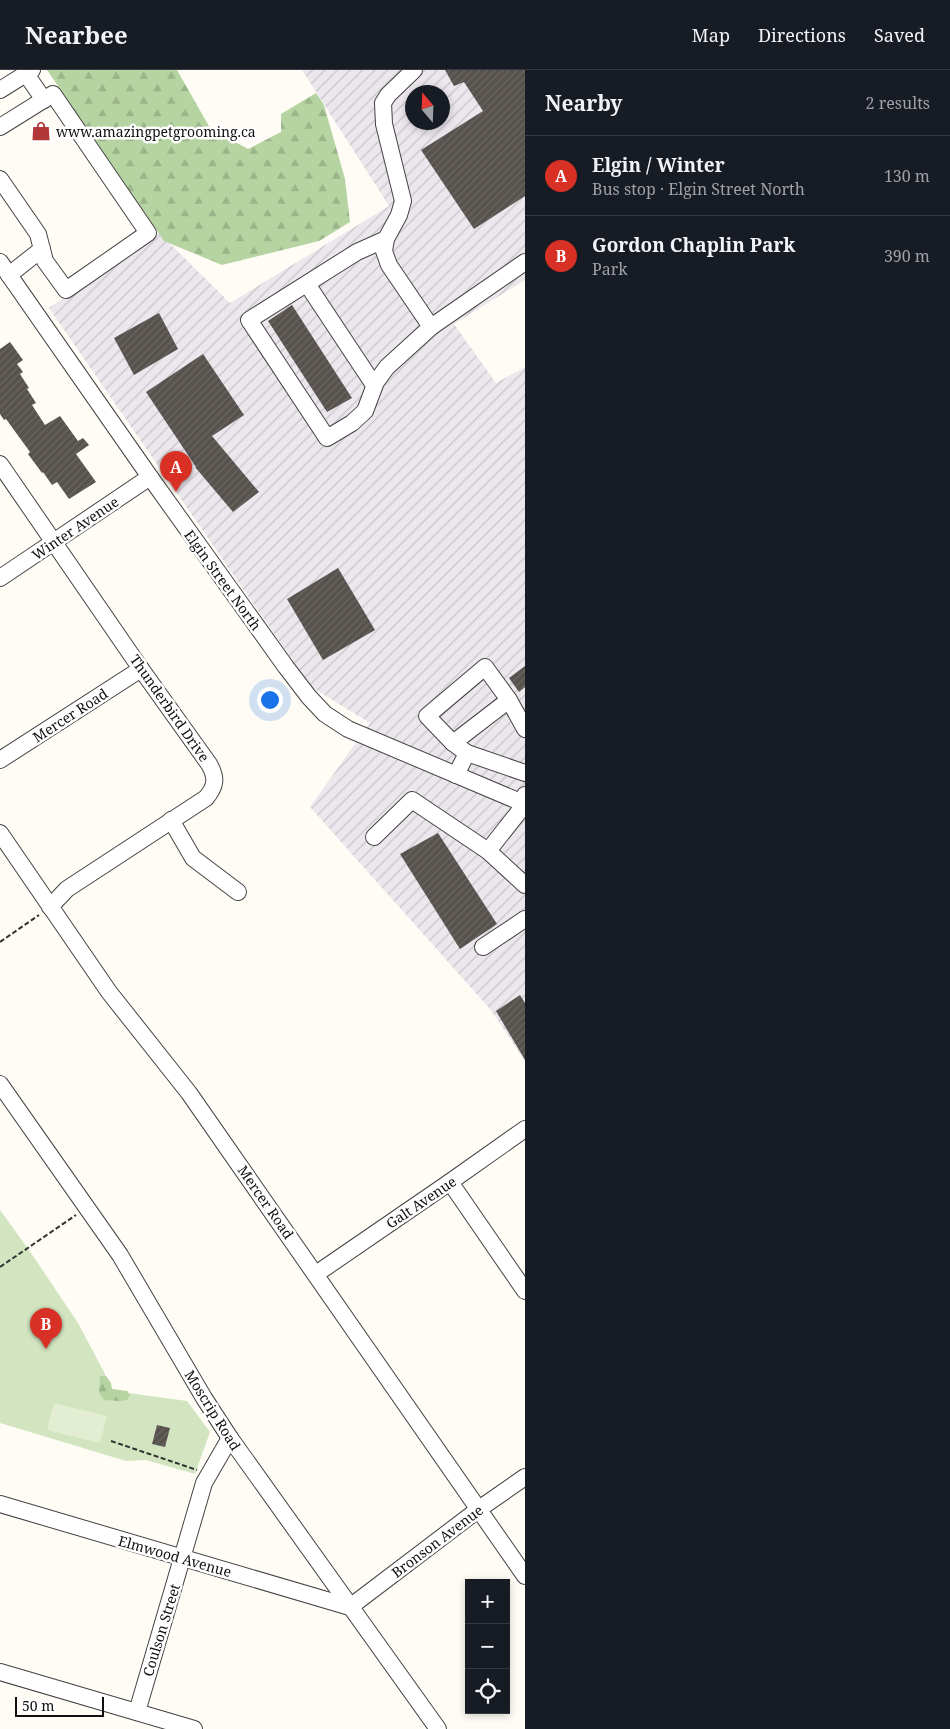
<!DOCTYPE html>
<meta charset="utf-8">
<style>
:root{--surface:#171b24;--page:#242831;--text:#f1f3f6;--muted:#9ea1a6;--line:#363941;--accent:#d93025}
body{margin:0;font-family:"Noto Serif",serif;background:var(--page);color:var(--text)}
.controls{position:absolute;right:15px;bottom:15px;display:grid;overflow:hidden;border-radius:0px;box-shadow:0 2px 8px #0003}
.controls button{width:45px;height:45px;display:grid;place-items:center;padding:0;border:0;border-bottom:1px solid var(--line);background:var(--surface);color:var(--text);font:25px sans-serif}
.compass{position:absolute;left:405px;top:15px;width:45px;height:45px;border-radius:50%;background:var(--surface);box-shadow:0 2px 8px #0003;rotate:341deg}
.scale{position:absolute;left:15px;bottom:12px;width:89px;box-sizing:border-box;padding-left:5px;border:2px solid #101010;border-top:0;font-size:14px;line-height:18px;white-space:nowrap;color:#101010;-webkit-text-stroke:4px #fff;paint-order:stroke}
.you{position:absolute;left:269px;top:629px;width:18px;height:18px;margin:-12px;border:4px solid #fff;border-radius:50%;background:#1a73e8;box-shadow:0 0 0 8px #1a73e833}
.badge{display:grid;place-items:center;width:32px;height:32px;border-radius:50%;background:var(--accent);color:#fff;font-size:16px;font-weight:700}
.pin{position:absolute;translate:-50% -41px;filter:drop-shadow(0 1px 2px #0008)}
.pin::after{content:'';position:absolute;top:26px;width:18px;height:15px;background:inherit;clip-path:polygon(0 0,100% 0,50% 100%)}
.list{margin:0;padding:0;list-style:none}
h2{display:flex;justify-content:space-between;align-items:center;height:65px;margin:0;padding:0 20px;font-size:21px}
h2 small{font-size:16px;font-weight:400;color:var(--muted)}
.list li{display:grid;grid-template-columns:32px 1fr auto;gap:15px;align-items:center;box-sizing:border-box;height:80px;padding:0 20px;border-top:1px solid var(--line)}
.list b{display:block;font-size:19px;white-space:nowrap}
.list p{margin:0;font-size:16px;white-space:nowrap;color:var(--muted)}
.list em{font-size:16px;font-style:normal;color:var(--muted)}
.icon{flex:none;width:28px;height:28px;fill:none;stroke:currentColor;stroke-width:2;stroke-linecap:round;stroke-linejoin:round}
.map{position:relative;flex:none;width:525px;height:1659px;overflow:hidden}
header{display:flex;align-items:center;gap:30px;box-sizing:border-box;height:70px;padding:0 25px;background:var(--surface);border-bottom:1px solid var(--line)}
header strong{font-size:24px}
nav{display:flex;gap:28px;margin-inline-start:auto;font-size:18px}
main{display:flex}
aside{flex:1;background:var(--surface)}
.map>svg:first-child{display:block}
.industrial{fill:url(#industrial-furrows);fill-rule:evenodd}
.green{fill:#d2e5c0}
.forest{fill:url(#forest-firs)}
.pitch{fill:#e3edd1}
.building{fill:url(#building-hatch)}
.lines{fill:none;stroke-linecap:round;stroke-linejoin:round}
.minor-casing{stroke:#434343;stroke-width:18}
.path{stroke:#323232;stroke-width:2;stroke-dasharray:5 2.5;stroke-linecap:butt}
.minor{stroke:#fff;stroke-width:16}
.labels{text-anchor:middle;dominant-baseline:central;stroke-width:5;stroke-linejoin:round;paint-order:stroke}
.poi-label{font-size:14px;fill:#101010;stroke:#fff;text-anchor:start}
.street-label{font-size:14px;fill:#101010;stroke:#fff}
</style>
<header>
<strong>Nearbee</strong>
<nav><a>Map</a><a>Directions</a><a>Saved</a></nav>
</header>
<main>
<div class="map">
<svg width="525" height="1659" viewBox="0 0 525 1659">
<defs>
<pattern id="industrial-furrows" width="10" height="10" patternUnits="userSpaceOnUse" patternTransform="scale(1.25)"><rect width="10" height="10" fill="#ece6ed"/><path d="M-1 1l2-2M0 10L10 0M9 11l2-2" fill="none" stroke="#c9c4ca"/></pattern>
<pattern id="forest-firs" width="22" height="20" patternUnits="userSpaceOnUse" patternTransform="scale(1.25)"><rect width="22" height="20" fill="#b6d4a1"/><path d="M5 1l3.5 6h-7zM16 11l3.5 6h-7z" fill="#9bb58a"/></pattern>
<pattern id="building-hatch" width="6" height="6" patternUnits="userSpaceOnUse" patternTransform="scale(1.25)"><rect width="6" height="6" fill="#57524d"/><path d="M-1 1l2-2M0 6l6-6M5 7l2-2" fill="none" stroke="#6a6662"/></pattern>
</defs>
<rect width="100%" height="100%" fill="#fefcf4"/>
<path class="industrial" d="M 302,0 L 525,0 L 525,210 L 454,254 L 496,313 L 525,297 L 525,991 L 490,939 L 310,737 L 370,653 L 311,617 L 49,238 L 159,163 L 230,233 L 389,136 ZM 412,22 L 442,22 L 442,52 L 412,52 Z"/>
<path class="green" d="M 0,1140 L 29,1180 L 78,1253 L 105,1304 L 107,1320 L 187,1331 L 210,1362 L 195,1404 L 146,1390 L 126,1391 L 0,1353 Z"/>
<g class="forest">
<path d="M 47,0 L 177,0 L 210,58 L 248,79 L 281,62 L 281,44 L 316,23 L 324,35 L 345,109 L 350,152 L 319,171 L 222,195 L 164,171 Z"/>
<path d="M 100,1306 L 106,1306 L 111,1313 L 112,1319 L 127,1321 L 130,1325 L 127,1330 L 120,1331 L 104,1330 L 99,1323 Z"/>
</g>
<path class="pitch" d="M 54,1333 L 107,1346 L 100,1373 L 47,1360 Z"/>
<g class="building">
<path d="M 445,0 L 525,0 L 525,126 L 474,159 L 421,80 L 483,41 L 464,12 L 454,16 Z"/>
<path d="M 292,235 L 352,328 L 327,342 L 268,251 Z"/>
<path d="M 159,243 L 178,279 L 134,305 L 114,268 Z"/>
<path d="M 10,272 L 23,290 L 17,294 L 23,302 L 20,304 L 29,318 L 27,319 L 36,333 L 32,335 L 45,355 L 60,346 L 78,371 L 83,368 L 89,375 L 76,384 L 96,412 L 69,429 L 57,412 L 52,415 L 43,402 L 42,403 L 28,384 L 30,382 L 6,349 L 4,350 L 0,344 L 0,279 Z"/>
<path d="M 203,284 L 244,345 L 212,366 L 259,422 L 233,442 L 195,397 L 196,397 L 146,322 Z"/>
<path d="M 338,498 L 375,560 L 323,590 L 287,529 Z"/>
<path d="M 525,596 L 525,617 L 519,622 L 509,608 Z"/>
<path d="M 438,763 L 497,854 L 460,879 L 400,784 Z"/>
<path d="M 520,925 L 525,933 L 525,990 L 496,941 Z"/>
<path d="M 157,1355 L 170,1358 L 165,1377 L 152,1374 Z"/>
</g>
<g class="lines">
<defs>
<g id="minor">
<path d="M 414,0 L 388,25 L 383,33 L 384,54 L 403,131 L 399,145 L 386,169 L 384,181 L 389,195 L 431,257 L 525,192"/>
<path d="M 26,4 L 44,30"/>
<path d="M 0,20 L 32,0"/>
<path d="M 0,57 L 53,24 L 148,163 L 66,220 L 45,191 L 38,164 L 0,109"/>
<path d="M 386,169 L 357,182 L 249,250 L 327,368 L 352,353 L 365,341 L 376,312 L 387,297 L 431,257"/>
<path d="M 0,192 L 150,407 L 286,597 L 309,627 L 325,644 L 348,659 L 525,734"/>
<path d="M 9,205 L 42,179"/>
<path d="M 307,214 L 374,315"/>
<path d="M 0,394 L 141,599 L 209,694 C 217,708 216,716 206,728 L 67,819 L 50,837"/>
<path d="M 0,508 L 150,407"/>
<path d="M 453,673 L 509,630"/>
<path d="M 467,683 L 525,703"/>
<path d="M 0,690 L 141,599"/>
<path d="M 456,705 L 467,683 L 453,673 L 427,646 L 485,597 L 509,630 L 525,659"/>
<path d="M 171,750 L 193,788 L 238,822"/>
<path d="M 0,763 L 109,922 L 189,1023 L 525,1506"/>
<path d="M 374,767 L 412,730 L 488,781 L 525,815"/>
<path d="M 488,781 L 525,734 L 525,725"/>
<path d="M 483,877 L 525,849"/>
<path d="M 0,1014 L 120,1185 L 204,1328 L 230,1368 L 438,1659"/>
<path d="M 450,1112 L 525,1221"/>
<path d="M 316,1204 L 450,1112 L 525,1059"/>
<path d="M 0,1434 L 350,1537"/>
<path d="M 350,1537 L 479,1439 L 525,1407"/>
<path d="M 0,1602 L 194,1659"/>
<path d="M 137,1642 L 204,1413 L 230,1368"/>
</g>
</defs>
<use href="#minor" class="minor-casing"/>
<g class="path">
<path d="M 0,872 L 39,845"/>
<path d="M 0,1197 L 76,1145"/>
<path d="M 111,1371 L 197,1400"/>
</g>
<use href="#minor" class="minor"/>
</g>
<defs>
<symbol id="shop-bare" viewBox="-9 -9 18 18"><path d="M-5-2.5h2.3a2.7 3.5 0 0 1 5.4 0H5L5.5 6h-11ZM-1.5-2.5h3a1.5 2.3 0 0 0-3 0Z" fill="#b13738" stroke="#fff" stroke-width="2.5" paint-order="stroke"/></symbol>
</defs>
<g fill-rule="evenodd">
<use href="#shop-bare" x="27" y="47" width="28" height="28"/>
</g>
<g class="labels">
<g class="poi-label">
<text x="56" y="61">www.amazingpetgrooming.ca</text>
</g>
<g class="street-label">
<text transform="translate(75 458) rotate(-34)">Winter Avenue</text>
<text transform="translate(223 510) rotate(54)">Elgin Street North</text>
<text transform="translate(170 638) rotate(55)">Thunderbird Drive</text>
<text transform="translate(70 645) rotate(-33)">Mercer Road</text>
<text transform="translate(266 1132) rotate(55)">Mercer Road</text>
<text transform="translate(421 1132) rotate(-34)">Galt Avenue</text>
<text transform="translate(213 1340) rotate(58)">Moscrip Road</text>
<text transform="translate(437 1471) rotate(-37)">Bronson Avenue</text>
<text transform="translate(175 1486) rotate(16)">Elmwood Avenue</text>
<text transform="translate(161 1560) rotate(-73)">Coulson Street</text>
</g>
</g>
</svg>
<div class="controls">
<button>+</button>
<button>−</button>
<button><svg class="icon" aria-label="locate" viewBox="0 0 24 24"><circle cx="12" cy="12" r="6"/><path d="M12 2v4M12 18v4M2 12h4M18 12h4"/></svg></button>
</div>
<svg class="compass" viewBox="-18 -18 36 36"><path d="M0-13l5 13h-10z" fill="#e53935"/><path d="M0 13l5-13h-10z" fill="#9ea1a6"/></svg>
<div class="scale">50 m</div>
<div class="you"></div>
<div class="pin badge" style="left:176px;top:422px">A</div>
<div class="pin badge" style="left:46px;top:1279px">B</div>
</div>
<aside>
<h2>Nearby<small>2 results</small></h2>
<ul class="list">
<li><span class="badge">A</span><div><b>Elgin / Winter</b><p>Bus stop · Elgin Street North</p></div><em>130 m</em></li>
<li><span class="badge">B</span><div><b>Gordon Chaplin Park</b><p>Park</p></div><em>390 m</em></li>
</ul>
</aside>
</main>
